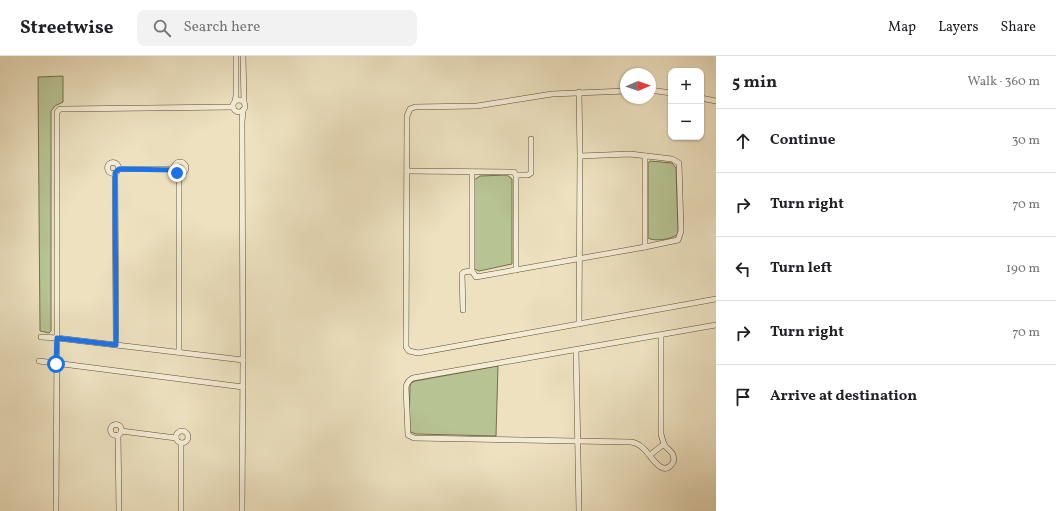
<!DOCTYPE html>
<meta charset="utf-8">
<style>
:root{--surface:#fff;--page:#f2f2f2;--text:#202124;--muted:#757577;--line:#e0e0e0}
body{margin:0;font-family:Vollkorn,serif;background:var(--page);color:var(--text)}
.controls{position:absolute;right:12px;top:12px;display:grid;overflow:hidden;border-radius:8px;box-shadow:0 1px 3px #0004}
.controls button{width:36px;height:36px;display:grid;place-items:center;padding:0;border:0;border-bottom:1px solid var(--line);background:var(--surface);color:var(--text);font:20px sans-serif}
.compass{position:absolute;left:620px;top:12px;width:36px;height:36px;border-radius:50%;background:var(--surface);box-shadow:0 1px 3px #0004;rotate:88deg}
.stop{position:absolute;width:12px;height:12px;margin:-9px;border:3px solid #1a73e8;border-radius:50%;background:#fff}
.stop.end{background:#1a73e8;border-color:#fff;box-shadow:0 1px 4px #0008}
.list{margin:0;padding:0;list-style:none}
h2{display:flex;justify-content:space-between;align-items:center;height:52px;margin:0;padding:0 16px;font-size:17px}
h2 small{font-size:13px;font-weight:400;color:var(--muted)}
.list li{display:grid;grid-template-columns:26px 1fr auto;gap:12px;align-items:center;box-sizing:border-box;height:64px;padding:0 16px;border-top:1px solid var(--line)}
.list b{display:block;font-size:15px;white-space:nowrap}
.list em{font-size:13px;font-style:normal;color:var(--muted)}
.icon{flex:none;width:22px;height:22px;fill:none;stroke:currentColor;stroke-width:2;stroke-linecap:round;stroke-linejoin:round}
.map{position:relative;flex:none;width:716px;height:455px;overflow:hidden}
header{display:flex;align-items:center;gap:24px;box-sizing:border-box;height:56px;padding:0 20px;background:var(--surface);border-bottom:1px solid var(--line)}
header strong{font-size:19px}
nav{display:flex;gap:22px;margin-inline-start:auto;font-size:14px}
.search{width:280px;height:36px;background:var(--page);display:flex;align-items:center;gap:10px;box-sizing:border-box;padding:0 14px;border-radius:8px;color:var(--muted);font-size:15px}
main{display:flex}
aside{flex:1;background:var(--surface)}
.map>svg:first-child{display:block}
.green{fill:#b7c392;stroke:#766e4c}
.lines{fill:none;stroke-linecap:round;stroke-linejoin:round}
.minor-casing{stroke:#624c35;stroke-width:6}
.minor{stroke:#f3ecd5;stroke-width:5}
.route{stroke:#1a73e8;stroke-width:5}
</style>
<header>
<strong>Streetwise</strong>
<div class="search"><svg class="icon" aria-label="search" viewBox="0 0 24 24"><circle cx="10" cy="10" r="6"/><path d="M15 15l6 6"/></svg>Search here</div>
<nav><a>Map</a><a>Layers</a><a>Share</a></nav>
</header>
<main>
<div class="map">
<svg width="716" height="455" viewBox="0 0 716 455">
<rect width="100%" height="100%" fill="#ede1bf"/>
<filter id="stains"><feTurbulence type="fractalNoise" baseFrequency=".005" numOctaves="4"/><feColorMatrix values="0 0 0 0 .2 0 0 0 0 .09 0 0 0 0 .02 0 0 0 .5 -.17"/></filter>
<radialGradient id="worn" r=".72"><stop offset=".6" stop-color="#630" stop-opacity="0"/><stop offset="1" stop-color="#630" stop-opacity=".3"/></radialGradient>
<g class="green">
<path d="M 63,20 L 63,46 L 55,50 L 51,55 L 51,275 L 49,277 L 40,275 L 38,21 Z"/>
<path d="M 650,105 L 672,107 L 676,112 L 678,176 L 677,179 C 671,183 655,186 648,182 L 648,107 Z"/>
<path d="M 507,119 L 512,123 L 512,208 L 479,215 L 474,213 L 474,124 L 480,120 Z"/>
<path d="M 498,310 L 496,380 L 416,378 L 411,376 L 409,374 L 410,330 L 411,327 L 415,325 Z"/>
</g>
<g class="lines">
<defs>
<g id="minor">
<path d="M 243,0 L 244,46"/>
<path d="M 650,34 L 671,37"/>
<path d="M 626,35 L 552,38 L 477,50 L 415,51 L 410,53 L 407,60 L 406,291 L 409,295 L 418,297 L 716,243"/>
<path d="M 579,36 L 580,100 L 579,268"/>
<path d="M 701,42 L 716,45"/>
<circle cx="239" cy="50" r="6"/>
<path d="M 235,45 L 236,40 L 236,0"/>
<path d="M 233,51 L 63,53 L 60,53 L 57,56 L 57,282 L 243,304 L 242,66 L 243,54"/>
<path d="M 645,100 L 645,191"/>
<circle cx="180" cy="112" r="6"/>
<circle cx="113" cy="112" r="5.5"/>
<path d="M 119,113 L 174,113"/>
<path d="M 407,115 L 514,116 L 516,119 L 516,214"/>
<path d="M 472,116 L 472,215 L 476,221 L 645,191 L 678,184 L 681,175 L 679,107 L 672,103 L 630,98 L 580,100"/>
<path d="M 115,117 L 116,289"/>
<path d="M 179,118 L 179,296"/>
<path d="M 516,119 L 528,119 L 531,117 L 531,83"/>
<path d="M 463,254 L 462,218 L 464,216 L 472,215"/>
<path d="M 661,279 L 661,378 C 662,382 663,386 665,390 C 668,393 672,396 673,399 C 674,402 674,406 672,408 C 662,422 650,398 644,393 C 640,389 636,386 630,386 L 414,382 L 408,379 L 406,331 C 407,326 409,324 413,322 L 716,269"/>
<path d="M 41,281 L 57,282 L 56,455"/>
<path d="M 576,294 L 579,455"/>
<path d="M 39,305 L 243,331"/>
<circle cx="116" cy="374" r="5.5"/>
<path d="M 121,375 L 176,382"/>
<circle cx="182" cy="381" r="6"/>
<path d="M 118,379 L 119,455"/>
<path d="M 650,399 L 664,388"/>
<path d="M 181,455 L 181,387"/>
<path d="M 242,455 L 243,304"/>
</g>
</defs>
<use href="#minor" class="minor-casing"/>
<use href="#minor" class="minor"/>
</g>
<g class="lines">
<path class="route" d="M 56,308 L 57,282 L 116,289 L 115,117 L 119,113 L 174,114 L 177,117"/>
</g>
<rect width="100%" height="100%" filter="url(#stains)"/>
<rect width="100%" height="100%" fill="url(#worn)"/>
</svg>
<div class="controls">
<button>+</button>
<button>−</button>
</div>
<svg class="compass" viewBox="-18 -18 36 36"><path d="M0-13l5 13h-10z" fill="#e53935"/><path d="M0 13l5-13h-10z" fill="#757577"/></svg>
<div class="stop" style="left:56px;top:308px"></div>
<div class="stop end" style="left:177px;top:117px"></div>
</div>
<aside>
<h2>5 min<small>Walk · 360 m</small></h2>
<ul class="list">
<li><svg class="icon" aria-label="ahead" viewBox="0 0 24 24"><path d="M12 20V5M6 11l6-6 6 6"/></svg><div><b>Continue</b></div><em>30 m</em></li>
<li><svg class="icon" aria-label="right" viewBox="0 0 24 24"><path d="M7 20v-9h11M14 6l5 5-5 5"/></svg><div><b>Turn right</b></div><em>70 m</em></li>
<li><svg class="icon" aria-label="left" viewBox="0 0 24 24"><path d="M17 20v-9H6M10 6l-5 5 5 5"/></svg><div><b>Turn left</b></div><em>190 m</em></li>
<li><svg class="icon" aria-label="right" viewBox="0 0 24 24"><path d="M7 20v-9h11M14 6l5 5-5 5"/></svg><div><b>Turn right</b></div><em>70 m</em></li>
<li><svg class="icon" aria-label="arrive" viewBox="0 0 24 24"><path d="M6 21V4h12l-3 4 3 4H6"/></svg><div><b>Arrive at destination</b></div></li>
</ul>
</aside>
</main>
